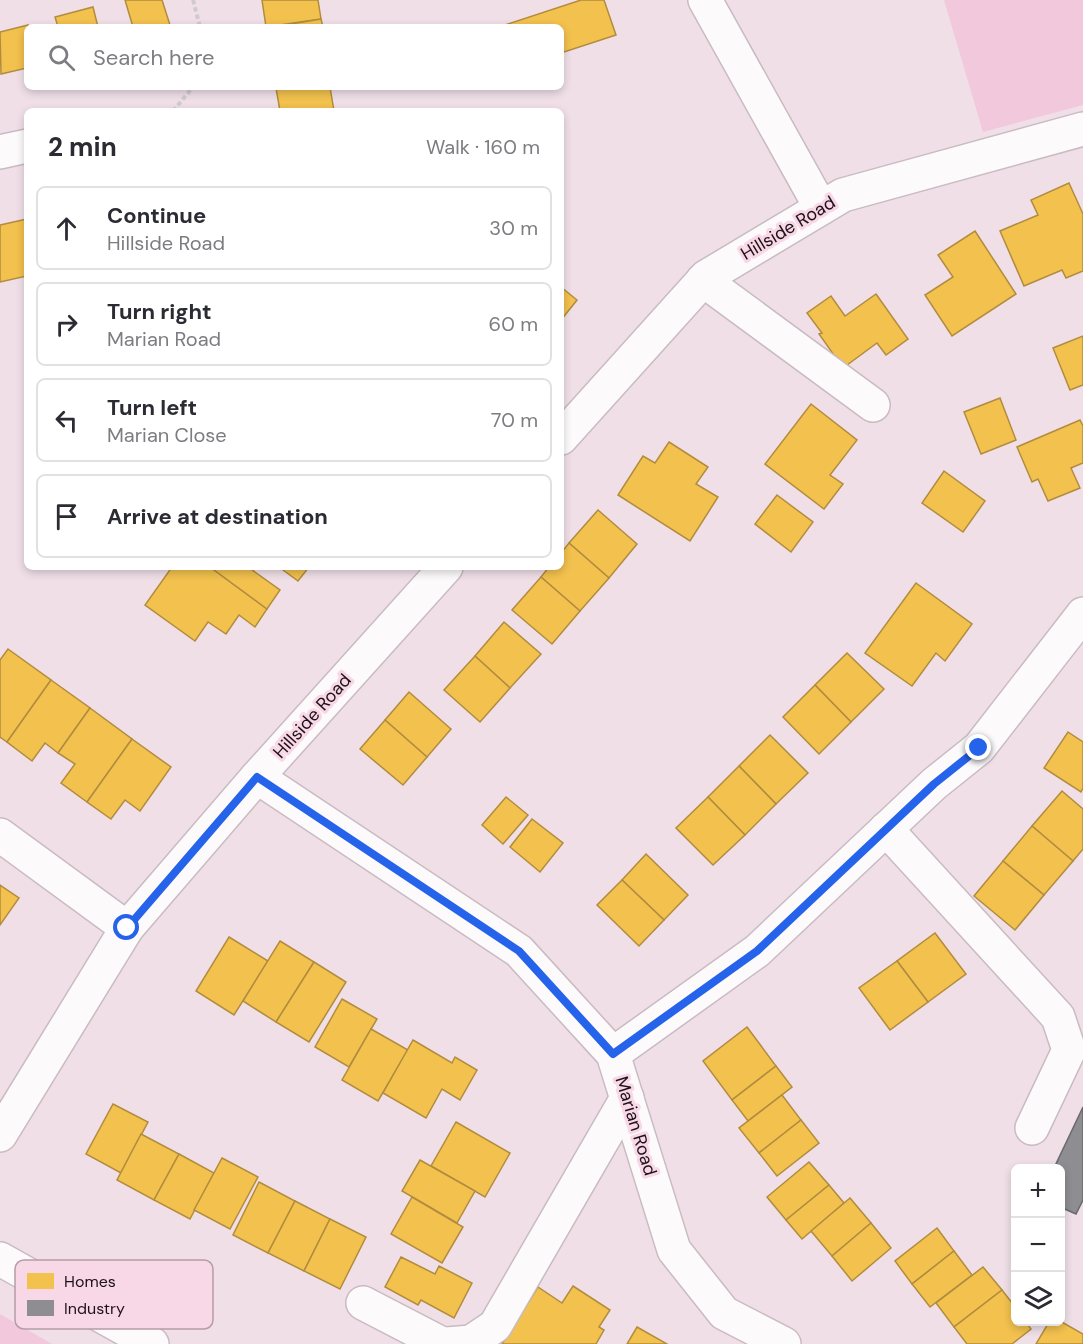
<!DOCTYPE html>
<meta charset="utf-8">
<style>
:root{--surface:#fff;--page:#f7f7f7;--text:#2b2b33;--muted:#7c7c81;--line:#e1e1e2}
body{margin:0;font-family:"DM Sans",sans-serif;background:var(--page);color:var(--text)}
.controls{position:absolute;right:18px;bottom:18px;display:grid;overflow:hidden;border-radius:9px;box-shadow:0 3px 9px #0003}
.controls button{width:54px;height:54px;display:grid;place-items:center;padding:0;border:0;border-bottom:2px solid var(--line);background:var(--surface);color:var(--text);font:30px sans-serif}
.stop{position:absolute;width:18px;height:18px;margin:-14px;border:4px solid #2563eb;border-radius:50%;background:#fff}
.stop.end{background:#2563eb;border-color:#fff;box-shadow:0 2px 6px #0008}
.list{margin:0;padding:0;list-style:none}
h2{display:flex;justify-content:space-between;align-items:center;height:78px;margin:0;padding:0 24px;font-size:26px}
h2 small{font-size:20px;font-weight:400;color:var(--muted)}
.list li{display:grid;grid-template-columns:39px 1fr auto;gap:18px;align-items:center;box-sizing:border-box;height:84px;margin:0 12px 12px;padding:0 12px;border:2px solid var(--line);border-radius:9px}
.list b{display:block;font-size:22px;white-space:nowrap}
.list p{margin:0;font-size:20px;white-space:nowrap;color:var(--muted)}
.list em{font-size:20px;font-style:normal;color:var(--muted)}
.icon{flex:none;width:33px;height:33px;fill:none;stroke:currentColor;stroke-width:2;stroke-linecap:round;stroke-linejoin:round}
.map{position:relative;flex:none;width:1083px;height:1344px;overflow:hidden}
.search{position:absolute;background:var(--surface);box-shadow:0 3px 9px #0003;left:24px;top:24px;width:540px;height:66px;display:flex;align-items:center;gap:15px;box-sizing:border-box;padding:0 21px;border-radius:9px;color:var(--muted);font-size:22px}
.panel{position:absolute;background:var(--surface);box-shadow:0 3px 9px #0003;left:24px;top:108px;width:540px;height:462px;border-radius:9px}
.map>svg:first-child{display:block}
.green{fill:#f1c8dc}
.homes{fill:#f2c14e;stroke:#b28c3e;stroke-width:1.5}
.industry{fill:#8d8d92;stroke:#6b686d;stroke-width:1.5}
.lines{fill:none;stroke-linecap:round;stroke-linejoin:round}
.minor-casing{stroke:#c9bbc2;stroke-width:36}
.path{stroke:#cfcbcd;stroke-width:4;stroke-dasharray:4.5 3;stroke-linecap:butt}
.minor{stroke:#fdfafb;stroke-width:33}
.route{stroke:#2563eb;stroke-width:8}
.labels{text-anchor:middle;dominant-baseline:central;stroke-width:6;stroke-linejoin:round;paint-order:stroke}
.street-label{font-size:18px;fill:#1d1218;stroke:#f8d7e6}
.key{fill:#f8d7e6;stroke:#b69ca8;stroke-width:1.5}
.key-label{font-size:16px;fill:#1d1218}
</style>
<div class="map">
<svg width="1083" height="1344" viewBox="0 0 1083 1344">
<rect width="100%" height="100%" fill="#f0dfe7"/>
<g class="green">
<path d="M 944,0 L 1083,0 L 1083,105 L 983,132 Z"/>
<path d="M 0,1314 L 52,1344 L 0,1344 Z"/>
</g>
<g class="homes">
<path d="M 125,0 L 162,0 L 170,25 L 133,27 Z"/>
<path d="M 262,0 L 318,0 L 321,19 L 266,27 Z"/>
<path d="M 581,0 L 604,0 L 616,35 L 561,53 L 561,27 L 505,27 L 505,25 Z"/>
<path d="M 93,7 L 98,27 L 58,27 L 55,17 Z"/>
<path d="M 321,19 L 323,27 L 273,27 Z"/>
<path d="M 28,25 L 27,68 L 1,74 L 0,32 Z"/>
<path d="M 330,87 L 334,111 L 280,111 L 276,88 Z"/>
<path d="M 1069,183 L 1083,214 L 1083,271 L 1066,278 L 1062,270 L 1024,286 L 1000,231 L 1038,215 L 1031,200 Z"/>
<path d="M 27,219 L 27,276 L 0,282 L 0,225 Z"/>
<path d="M 975,231 L 1016,294 L 952,336 L 925,295 L 953,277 L 938,255 Z"/>
<path d="M 561,287 L 577,300 L 561,320 Z"/>
<path d="M 876,294 L 908,339 L 886,355 L 877,343 L 843,368 L 819,334 L 822,333 L 807,313 L 831,296 L 845,316 Z"/>
<path d="M 1083,336 L 1083,385 L 1070,390 L 1053,348 Z"/>
<path d="M 1000,398 L 1016,440 L 981,454 L 964,412 Z"/>
<path d="M 811,404 L 857,440 L 830,475 L 843,484 L 824,509 L 765,464 Z"/>
<path d="M 1080,420 L 1083,426 L 1083,463 L 1071,468 L 1080,488 L 1048,501 L 1038,479 L 1032,482 L 1017,447 Z"/>
<path d="M 669,442 L 708,467 L 696,484 L 718,497 L 690,541 L 618,495 L 643,456 L 655,463 Z"/>
<path d="M 944,471 L 985,501 L 963,532 L 922,503 Z"/>
<path d="M 777,495 L 813,522 L 791,552 L 755,524 Z"/>
<path d="M 598,510 L 637,544 L 609,578 L 569,543 Z"/>
<path d="M 569,543 L 609,578 L 580,611 L 541,577 L 549,567 L 561,567 L 561,553 Z"/>
<path d="M 172,567 L 210,567 L 267,609 L 255,627 L 239,615 L 226,634 L 208,622 L 195,641 L 145,605 Z"/>
<path d="M 210,567 L 248,567 L 280,590 L 267,609 Z"/>
<path d="M 279,567 L 309,567 L 298,581 Z"/>
<path d="M 541,577 L 580,611 L 552,644 L 512,610 Z"/>
<path d="M 916,583 L 972,624 L 945,661 L 936,653 L 912,686 L 865,653 Z"/>
<path d="M 504,622 L 541,654 L 510,688 L 475,656 Z"/>
<path d="M 8,649 L 51,680 L 7,742 L 0,737 L 0,660 Z"/>
<path d="M 847,653 L 884,689 L 851,722 L 815,685 Z"/>
<path d="M 475,656 L 510,688 L 480,722 L 444,690 Z"/>
<path d="M 51,680 L 90,708 L 58,753 L 45,743 L 32,761 L 7,742 Z"/>
<path d="M 815,685 L 851,722 L 819,754 L 783,717 Z"/>
<path d="M 409,692 L 451,729 L 427,757 L 385,720 Z"/>
<path d="M 90,708 L 132,739 L 87,802 L 61,783 L 75,764 L 58,753 Z"/>
<path d="M 385,720 L 427,757 L 403,785 L 360,749 Z"/>
<path d="M 1068,732 L 1083,742 L 1083,788 L 1081,792 L 1044,768 Z"/>
<path d="M 770,735 L 808,773 L 776,804 L 739,766 Z"/>
<path d="M 132,739 L 171,767 L 140,811 L 125,800 L 111,819 L 87,802 Z"/>
<path d="M 739,766 L 776,804 L 745,835 L 708,797 Z"/>
<path d="M 1062,791 L 1083,809 L 1083,849 L 1073,861 L 1032,826 Z"/>
<path d="M 506,797 L 528,815 L 503,844 L 482,825 Z"/>
<path d="M 708,797 L 745,835 L 713,865 L 676,828 Z"/>
<path d="M 532,819 L 563,843 L 540,872 L 510,847 Z"/>
<path d="M 1032,826 L 1073,861 L 1044,895 L 1003,861 Z"/>
<path d="M 646,854 L 688,895 L 664,920 L 622,880 Z"/>
<path d="M 1003,861 L 1044,895 L 1015,930 L 974,896 Z"/>
<path d="M 622,880 L 664,920 L 639,946 L 597,905 Z"/>
<path d="M 0,885 L 19,898 L 0,925 Z"/>
<path d="M 935,933 L 966,974 L 928,1002 L 897,961 Z"/>
<path d="M 229,937 L 268,961 L 234,1015 L 196,991 Z"/>
<path d="M 280,941 L 314,962 L 276,1022 L 243,1001 Z"/>
<path d="M 897,961 L 928,1002 L 890,1030 L 859,988 Z"/>
<path d="M 314,962 L 346,982 L 309,1042 L 276,1022 Z"/>
<path d="M 342,999 L 377,1019 L 349,1067 L 315,1047 Z"/>
<path d="M 747,1027 L 776,1066 L 732,1100 L 703,1061 Z"/>
<path d="M 371,1029 L 408,1050 L 378,1101 L 342,1080 Z"/>
<path d="M 413,1040 L 452,1063 L 455,1057 L 477,1070 L 460,1100 L 442,1089 L 426,1118 L 383,1093 Z"/>
<path d="M 776,1066 L 792,1087 L 748,1121 L 732,1100 Z"/>
<path d="M 782,1095 L 801,1120 L 759,1153 L 739,1128 Z"/>
<path d="M 113,1104 L 148,1122 L 121,1173 L 86,1154 Z"/>
<path d="M 801,1120 L 819,1143 L 777,1176 L 759,1153 Z"/>
<path d="M 456,1122 L 510,1153 L 485,1197 L 431,1166 Z"/>
<path d="M 141,1134 L 179,1154 L 154,1200 L 117,1180 Z"/>
<path d="M 179,1154 L 214,1173 L 190,1219 L 154,1200 Z"/>
<path d="M 222,1158 L 258,1177 L 230,1229 L 194,1210 Z"/>
<path d="M 420,1160 L 475,1191 L 457,1223 L 402,1191 Z"/>
<path d="M 809,1162 L 829,1185 L 786,1220 L 767,1197 Z"/>
<path d="M 259,1182 L 295,1201 L 268,1253 L 233,1235 Z"/>
<path d="M 829,1185 L 844,1203 L 802,1239 L 786,1220 Z"/>
<path d="M 412,1197 L 463,1227 L 442,1263 L 391,1234 Z"/>
<path d="M 850,1198 L 871,1223 L 832,1256 L 811,1231 Z"/>
<path d="M 295,1201 L 330,1219 L 304,1271 L 268,1253 Z"/>
<path d="M 330,1219 L 366,1237 L 340,1289 L 304,1271 Z"/>
<path d="M 871,1223 L 891,1248 L 852,1281 L 832,1256 Z"/>
<path d="M 937,1228 L 954,1251 L 912,1284 L 895,1261 Z"/>
<path d="M 954,1251 L 972,1275 L 930,1307 L 912,1284 Z"/>
<path d="M 401,1257 L 435,1274 L 439,1266 L 472,1283 L 454,1318 L 421,1300 L 418,1305 L 385,1287 Z"/>
<path d="M 983,1267 L 1002,1290 L 954,1327 L 936,1303 Z"/>
<path d="M 573,1286 L 610,1310 L 599,1327 L 604,1330 L 596,1344 L 502,1344 L 538,1287 L 562,1303 Z"/>
<path d="M 1002,1290 L 1016,1308 L 1016,1322 L 1026,1322 L 1031,1329 L 1012,1344 L 967,1344 L 954,1327 Z"/>
<path d="M 1060,1321 L 1083,1334 L 1083,1344 L 1036,1344 L 1049,1322 Z"/>
<path d="M 637,1327 L 667,1344 L 627,1344 Z"/>
</g>
<path class="industry" d="M 1083,1107 L 1083,1200 L 1076,1214 L 1060,1207 L 1060,1168 L 1054,1168 Z"/>
<g class="lines">
<defs>
<g id="minor">
<path d="M 705,0 L 821,208"/>
<path d="M 0,152 L 27,146"/>
<path d="M 703,280 L 873,405"/>
<path d="M 561,438 L 706,277 L 843,195 L 1083,129"/>
<path d="M 257,777 L 519,951 L 613,1054 L 674,1250 L 724,1313 L 784,1344"/>
<path d="M 886,829 L 1058,1017 L 1069,1050 L 1032,1128"/>
<path d="M 0,835 L 127,928"/>
<path d="M 613,1054 L 757,951 L 934,784 L 979,748 L 1083,614"/>
<path d="M 0,1135 L 127,928 L 257,777 L 446,567"/>
<path d="M 0,1259 L 152,1344"/>
<path d="M 363,1303 L 442,1344"/>
<path d="M 447,1344 L 471,1342 L 495,1326 L 627,1098"/>
</g>
</defs>
<use href="#minor" class="minor-casing"/>
<g class="path">
<path d="M 193,0 L 200,27"/>
<path d="M 173,111 L 193,87"/>
</g>
<use href="#minor" class="minor"/>
</g>
<g class="lines">
<path class="route" d="M 127,928 L 257,777 L 519,951 L 613,1054 L 757,951 L 934,784 L 979,748"/>
</g>
<g class="labels">
<g class="street-label">
<text transform="translate(788 228) rotate(-31)">Hillside Road</text>
<text transform="translate(312 716) rotate(-48)">Hillside Road</text>
<text transform="translate(636 1126) rotate(73)">Marian Road</text>
</g>
</g>
<rect x="15" y="1260" width="198" height="69" rx="9" class="key"/>
<rect x="27" y="1273" width="27" height="16" fill="#f2c14e"/>
<rect x="27" y="1300" width="27" height="16" fill="#8d8d92"/>
<g class="key-label">
<text x="64" y="1287">Homes</text>
<text x="64" y="1314">Industry</text>
</g>
</svg>
<div class="controls">
<button>+</button>
<button>−</button>
<button><svg class="icon" aria-label="layers" viewBox="0 0 24 24"><path d="M12 4l9 5-9 5-9-5zM3 14l9 5 9-5"/></svg></button>
</div>
<div class="stop" style="left:127px;top:928px"></div>
<div class="stop end" style="left:979px;top:748px"></div>
<div class="search"><svg class="icon" aria-label="search" viewBox="0 0 24 24"><circle cx="10" cy="10" r="6"/><path d="M15 15l6 6"/></svg>Search here</div>
<section class="panel">
<h2>2 min<small>Walk · 160 m</small></h2>
<ul class="list">
<li><svg class="icon" aria-label="ahead" viewBox="0 0 24 24"><path d="M12 20V5M6 11l6-6 6 6"/></svg><div><b>Continue</b><p>Hillside Road</p></div><em>30 m</em></li>
<li><svg class="icon" aria-label="right" viewBox="0 0 24 24"><path d="M7 20v-9h11M14 6l5 5-5 5"/></svg><div><b>Turn right</b><p>Marian Road</p></div><em>60 m</em></li>
<li><svg class="icon" aria-label="left" viewBox="0 0 24 24"><path d="M17 20v-9H6M10 6l-5 5 5 5"/></svg><div><b>Turn left</b><p>Marian Close</p></div><em>70 m</em></li>
<li><svg class="icon" aria-label="arrive" viewBox="0 0 24 24"><path d="M6 21V4h12l-3 4 3 4H6"/></svg><div><b>Arrive at destination</b></div></li>
</ul>
</section>
</div>
